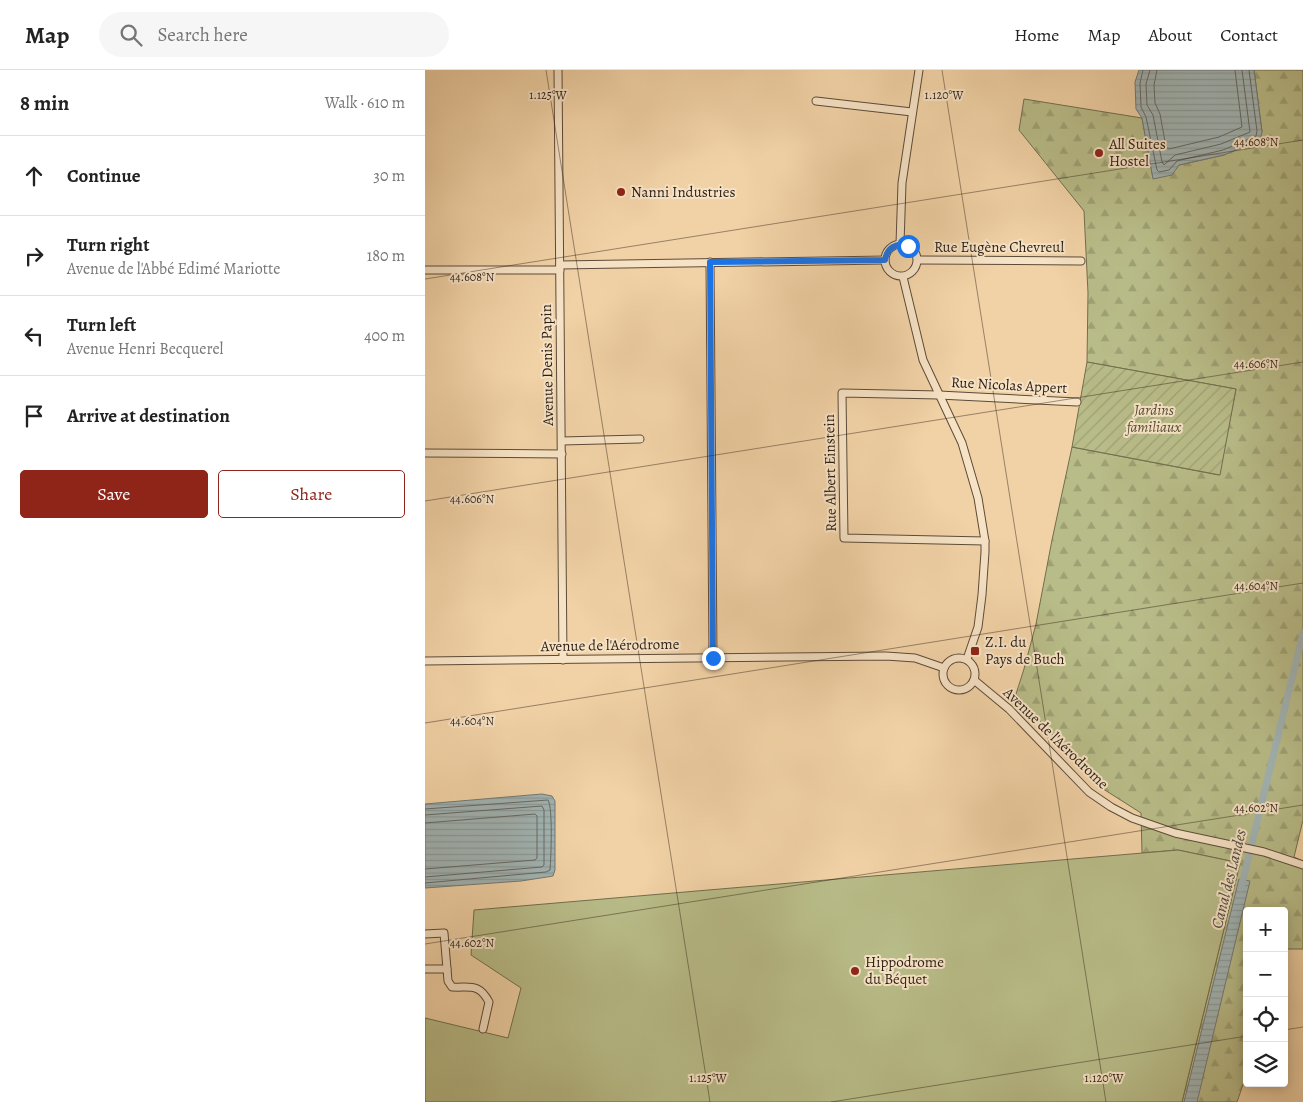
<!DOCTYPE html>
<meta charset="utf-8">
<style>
:root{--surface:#fff;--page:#f6f6f6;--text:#222;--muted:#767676;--line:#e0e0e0;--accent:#8f2418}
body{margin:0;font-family:Alegreya,serif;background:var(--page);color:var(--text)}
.controls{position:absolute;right:15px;bottom:15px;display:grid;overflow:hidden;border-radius:5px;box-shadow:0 2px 12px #0003}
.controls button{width:45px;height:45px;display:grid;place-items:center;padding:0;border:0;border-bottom:1px solid var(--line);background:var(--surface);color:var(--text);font:25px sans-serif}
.stop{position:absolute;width:15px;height:15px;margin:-11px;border:4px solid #1a73e8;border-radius:50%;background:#fff}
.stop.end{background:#1a73e8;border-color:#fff;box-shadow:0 1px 5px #0008}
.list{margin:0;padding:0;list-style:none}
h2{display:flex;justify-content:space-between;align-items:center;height:65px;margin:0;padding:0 20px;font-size:21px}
h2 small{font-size:16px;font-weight:400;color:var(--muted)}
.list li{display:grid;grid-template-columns:32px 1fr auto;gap:15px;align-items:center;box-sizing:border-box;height:80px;padding:0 20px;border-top:1px solid var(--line)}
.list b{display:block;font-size:19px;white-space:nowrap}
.list p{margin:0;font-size:16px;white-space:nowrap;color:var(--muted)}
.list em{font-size:16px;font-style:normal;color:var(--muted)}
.actions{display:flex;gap:10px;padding:15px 20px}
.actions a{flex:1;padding:11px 0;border:1px solid var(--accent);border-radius:5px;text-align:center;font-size:18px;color:var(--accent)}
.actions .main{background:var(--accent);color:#fff}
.icon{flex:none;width:28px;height:28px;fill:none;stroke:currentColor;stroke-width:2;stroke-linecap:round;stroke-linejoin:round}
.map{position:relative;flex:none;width:878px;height:1032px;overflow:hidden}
header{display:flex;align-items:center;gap:30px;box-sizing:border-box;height:70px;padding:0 25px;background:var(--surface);border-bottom:1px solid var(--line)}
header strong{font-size:24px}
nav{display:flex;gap:28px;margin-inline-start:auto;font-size:18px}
.search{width:350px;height:45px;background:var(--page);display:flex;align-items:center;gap:12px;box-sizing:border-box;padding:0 18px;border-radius:28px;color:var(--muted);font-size:19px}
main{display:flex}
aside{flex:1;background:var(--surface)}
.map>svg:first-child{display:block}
.forest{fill:url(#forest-firs);stroke:#726d4e}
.park{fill:#b8bc88;stroke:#726d4e}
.garden{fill:url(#garden-furrows);stroke:#726d4e}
.water{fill:url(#water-rules);stroke:#727874}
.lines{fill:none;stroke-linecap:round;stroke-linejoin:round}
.shore{stroke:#666964;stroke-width:1}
.canal{stroke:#a1b4b4;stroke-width:7}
.minor-casing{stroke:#5d4b38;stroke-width:9}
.minor{stroke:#f6e2c5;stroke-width:7}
.route{stroke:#1a73e8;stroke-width:6}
.ticks{fill:none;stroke:#2c1e13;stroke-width:1;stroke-opacity:0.45}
.poi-dot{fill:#8f2418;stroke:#f6e2c5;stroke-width:2}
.labels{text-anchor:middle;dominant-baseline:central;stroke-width:4;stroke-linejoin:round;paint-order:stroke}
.poi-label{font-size:15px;fill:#2c1e13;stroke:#f6e2c5;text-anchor:start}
.street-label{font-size:15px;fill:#2c1e13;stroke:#f6e2c5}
.park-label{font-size:15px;font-style:italic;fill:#564d36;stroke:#f6e2c5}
.water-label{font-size:16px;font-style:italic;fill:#4f4b43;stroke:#f6e2c5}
.ticks-label{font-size:12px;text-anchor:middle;fill:#2c1e13;stroke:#f6e2c5;stroke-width:4;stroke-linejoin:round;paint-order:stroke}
</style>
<header>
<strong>Map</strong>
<div class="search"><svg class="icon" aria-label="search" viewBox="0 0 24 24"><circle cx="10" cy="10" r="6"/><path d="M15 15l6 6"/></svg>Search here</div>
<nav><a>Home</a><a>Map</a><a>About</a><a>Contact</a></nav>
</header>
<main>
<aside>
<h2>8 min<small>Walk · 610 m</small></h2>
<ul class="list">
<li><svg class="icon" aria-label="ahead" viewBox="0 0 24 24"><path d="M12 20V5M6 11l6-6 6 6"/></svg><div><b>Continue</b></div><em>30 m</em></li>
<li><svg class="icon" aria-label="right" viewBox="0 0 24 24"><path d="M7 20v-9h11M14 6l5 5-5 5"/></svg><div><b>Turn right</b><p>Avenue de l'Abbé Edimé Mariotte</p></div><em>180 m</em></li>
<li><svg class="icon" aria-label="left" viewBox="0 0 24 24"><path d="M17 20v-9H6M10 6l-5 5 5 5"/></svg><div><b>Turn left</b><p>Avenue Henri Becquerel</p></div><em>400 m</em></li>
<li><svg class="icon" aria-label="arrive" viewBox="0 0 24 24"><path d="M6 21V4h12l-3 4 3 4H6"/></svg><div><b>Arrive at destination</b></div></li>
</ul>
<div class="actions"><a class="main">Save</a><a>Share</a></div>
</aside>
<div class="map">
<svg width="878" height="1032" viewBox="0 0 878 1032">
<defs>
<pattern id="forest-firs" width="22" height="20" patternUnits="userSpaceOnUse" patternTransform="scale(1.25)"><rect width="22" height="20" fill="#b8bc88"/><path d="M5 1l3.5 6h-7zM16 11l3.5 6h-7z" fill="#9ea174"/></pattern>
<pattern id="garden-furrows" width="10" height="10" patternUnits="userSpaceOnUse" patternTransform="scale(1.25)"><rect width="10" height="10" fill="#b8bc88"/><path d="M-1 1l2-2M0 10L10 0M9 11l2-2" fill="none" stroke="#9ea174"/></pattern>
<pattern id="water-rules" width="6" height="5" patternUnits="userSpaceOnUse" patternTransform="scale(1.25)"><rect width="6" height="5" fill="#a1b4b4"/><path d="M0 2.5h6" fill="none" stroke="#8b9a9a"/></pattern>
</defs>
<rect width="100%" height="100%" fill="#f1d2a6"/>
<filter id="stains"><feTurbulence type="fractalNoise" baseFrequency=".004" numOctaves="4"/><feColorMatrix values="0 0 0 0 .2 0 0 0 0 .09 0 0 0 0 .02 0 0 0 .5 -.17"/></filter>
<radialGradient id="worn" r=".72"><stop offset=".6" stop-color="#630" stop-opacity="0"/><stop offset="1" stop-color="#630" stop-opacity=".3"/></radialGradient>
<path class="forest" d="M 829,0 L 878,0 L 878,750 L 869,787 L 878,791 L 878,879 L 861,879 L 859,885 L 859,841 L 822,841 L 822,1003 L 812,1032 L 757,1032 L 815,793 L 753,780 L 717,783 L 716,743 L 672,715 L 591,624 L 599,599 L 611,554 L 627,470 L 647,377 L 794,405 L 811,319 L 662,292 L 663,223 L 659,141 L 594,60 L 599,29 L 717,48 L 728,108 L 754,95 L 799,85 L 837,62 Z"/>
<path class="park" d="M 753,780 L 815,793 L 757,1032 L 0,1032 L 0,948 L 83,968 L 96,918 L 46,885 L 49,840 Z"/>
<path class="garden" d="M 662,292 L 811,319 L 795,405 L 647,377 Z"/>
<g class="water">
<path d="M 714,0 L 829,0 L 837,62 L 835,70 L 799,85 L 754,95 L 747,105 L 728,109 L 717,48 L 711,39 L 710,12 Z"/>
<path d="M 117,724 L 127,726 L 130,731 L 130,800 L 128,806 L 122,807 L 96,811 L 0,818 L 0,734 Z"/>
<path d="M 814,809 L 825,811 L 772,1032 L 759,1032 Z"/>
</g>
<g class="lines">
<g class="shore">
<path d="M 718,0 L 715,13 L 716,37 L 721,47 L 732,100 L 734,102 L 744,100 L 752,91 L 798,80 L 831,66 L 832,61 L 824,0"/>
<path d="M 725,0 L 721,14 L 722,35 L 728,45 L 737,92 L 739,95 L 750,85 L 796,74 L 825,62 L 817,0"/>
<path d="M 732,0 L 729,15 L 730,33 L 735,44 L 741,77 L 744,79 L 794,67 L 817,57 L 810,0"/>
<path d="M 0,739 L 123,730 C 128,738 126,787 125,800 L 121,802 L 0,813"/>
<path d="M 0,745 L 117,736 L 119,740 L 119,795 L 117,797 L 0,807"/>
<path d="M 0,753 L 110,744 L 112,746 L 112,788 L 110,790 L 0,799"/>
</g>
<path class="canal" d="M 816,818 L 878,563"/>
<defs>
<g id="minor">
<path d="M 133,0 L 138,590"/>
<path d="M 391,31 L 487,42"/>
<circle cx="476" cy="190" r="16"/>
<path d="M 475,174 L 477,113 L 494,0"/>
<path d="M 493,190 L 656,191"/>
<path d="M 285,192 L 288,588"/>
<path d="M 135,195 L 460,190"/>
<path d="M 0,200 L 135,200"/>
<path d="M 478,207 L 498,290 L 537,373 L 553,428 L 560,471 L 560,482 L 557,525 L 553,557 L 542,589"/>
<path d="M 137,371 L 215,369"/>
<path d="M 0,383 L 137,384"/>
<path d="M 560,471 L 419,468 L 417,323 L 514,325 L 652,332"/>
<circle cx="534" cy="604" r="16"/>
<path d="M 0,591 L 461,586 L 490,588 L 519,598"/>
<path d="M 549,610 L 584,639 L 664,722 L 686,737 L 707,748 L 750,763 L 839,782 L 878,795"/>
<path d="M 0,864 L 19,863 L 23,911 L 27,917 C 46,918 54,913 64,932 L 58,959"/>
<path d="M 0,899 L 22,899"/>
</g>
</defs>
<use href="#minor" class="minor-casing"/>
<use href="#minor" class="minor"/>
</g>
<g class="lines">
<path class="route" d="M 288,588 L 285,192 L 460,190 C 462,178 471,172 483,176"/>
</g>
<path class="ticks" d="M 121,0 L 285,1032M 517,0 L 681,1032M 0,209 L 878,70M 0,431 L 878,292M 0,653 L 878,513M 0,874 L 878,735M 859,960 L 878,957M 406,1032 L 822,966"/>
<g class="poi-dot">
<circle cx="674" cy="83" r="5"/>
<circle cx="196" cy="122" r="5"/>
<rect x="545" y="576" width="10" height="10" rx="2.5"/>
<circle cx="430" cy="901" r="5"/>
</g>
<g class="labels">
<g class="poi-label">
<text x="684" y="74">All Suites<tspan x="684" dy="17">Hostel</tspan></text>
<text x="206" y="122">Nanni Industries</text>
<text x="560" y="572">Z.I. du<tspan x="560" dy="17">Pays de Buch</tspan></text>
<text x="440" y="892">Hippodrome<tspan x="440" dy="17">du Béquet</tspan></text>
</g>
<g class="street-label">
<text x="574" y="177">Rue Eugène Chevreul</text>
<text transform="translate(122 295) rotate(-91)">Avenue Denis Papin</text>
<text transform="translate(584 315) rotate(3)">Rue Nicolas Appert</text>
<text transform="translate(405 403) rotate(-91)">Rue Albert Einstein</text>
<text transform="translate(185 575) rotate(-1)">Avenue de l'Aérodrome</text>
<text transform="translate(631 668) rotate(44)">Avenue de l'Aérodrome</text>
</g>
<g class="park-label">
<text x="729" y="340">Jardins<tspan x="729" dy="17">familiaux</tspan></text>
</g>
<g class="water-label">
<text transform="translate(804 809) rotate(-76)">Canal des Landes</text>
</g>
</g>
<g class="ticks-label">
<text x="123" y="29">1.125°W</text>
<text x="519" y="29">1.120°W</text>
<text x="831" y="76">44.608°N</text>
<text x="47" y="211">44.608°N</text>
<text x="831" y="298">44.606°N</text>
<text x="47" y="433">44.606°N</text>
<text x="831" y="520">44.604°N</text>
<text x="47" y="655">44.604°N</text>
<text x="831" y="742">44.602°N</text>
<text x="47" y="877">44.602°N</text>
<text x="283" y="1012">1.125°W</text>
<text x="679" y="1012">1.120°W</text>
</g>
<rect width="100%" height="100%" filter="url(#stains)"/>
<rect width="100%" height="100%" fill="url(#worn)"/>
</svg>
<div class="controls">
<button>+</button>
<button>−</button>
<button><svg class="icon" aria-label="locate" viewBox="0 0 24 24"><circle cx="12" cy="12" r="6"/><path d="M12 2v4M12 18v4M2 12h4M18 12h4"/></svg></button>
<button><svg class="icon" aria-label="layers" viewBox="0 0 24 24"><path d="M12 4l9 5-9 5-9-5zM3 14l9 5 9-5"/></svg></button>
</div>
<div class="stop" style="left:483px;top:176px"></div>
<div class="stop end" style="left:288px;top:588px"></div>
</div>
</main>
